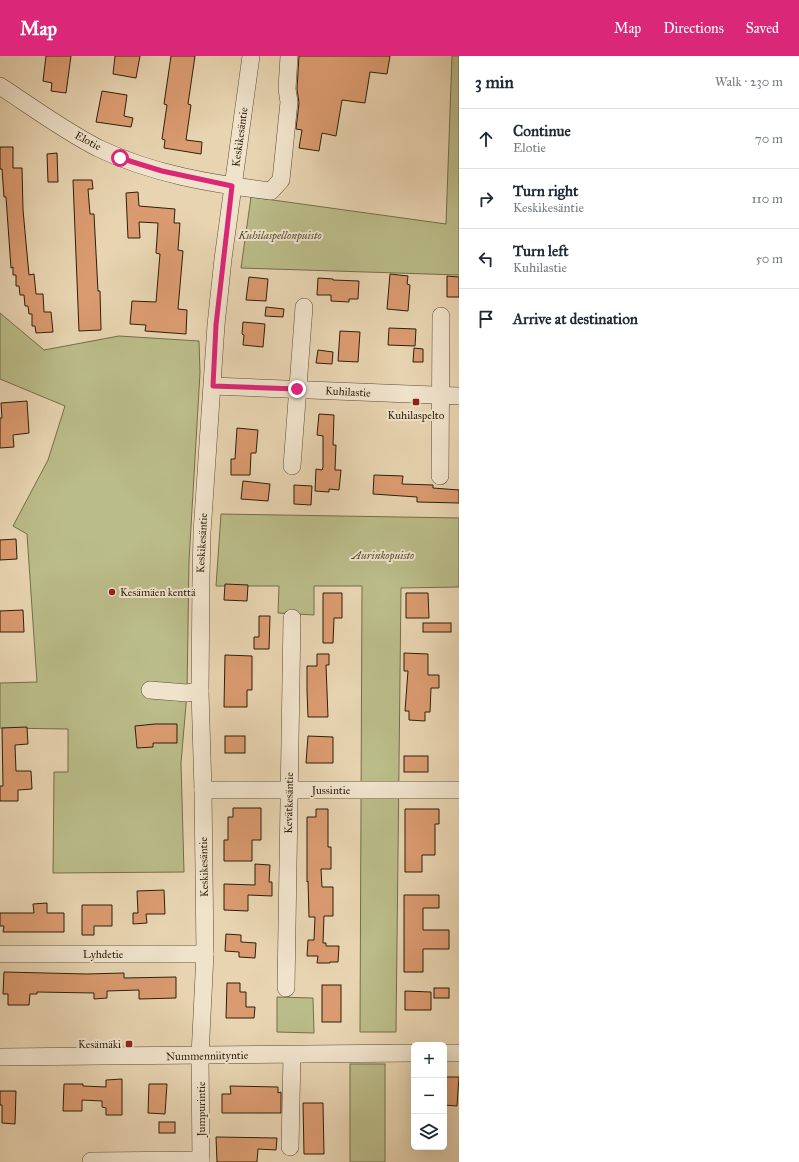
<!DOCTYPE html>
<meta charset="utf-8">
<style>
:root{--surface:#fff;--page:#f6f6f7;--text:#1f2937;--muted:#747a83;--line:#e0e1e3;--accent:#db2777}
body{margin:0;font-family:"IM FELL Great Primer",serif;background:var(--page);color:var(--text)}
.controls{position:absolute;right:12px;bottom:12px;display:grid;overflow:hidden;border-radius:6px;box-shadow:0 4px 16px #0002}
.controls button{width:36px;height:36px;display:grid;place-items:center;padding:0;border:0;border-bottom:1px solid var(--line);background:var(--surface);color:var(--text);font:20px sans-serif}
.stop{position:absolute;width:12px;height:12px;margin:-9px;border:3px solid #db2777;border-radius:50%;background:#fff}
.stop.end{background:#db2777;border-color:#fff;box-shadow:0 1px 4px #0008}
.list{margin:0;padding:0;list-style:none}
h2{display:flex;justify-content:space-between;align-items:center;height:52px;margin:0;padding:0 16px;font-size:17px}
h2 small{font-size:13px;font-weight:400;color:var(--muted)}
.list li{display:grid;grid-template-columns:26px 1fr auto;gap:12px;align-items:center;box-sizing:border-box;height:60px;padding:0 16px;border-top:1px solid var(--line)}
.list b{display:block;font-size:15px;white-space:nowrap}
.list p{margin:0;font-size:13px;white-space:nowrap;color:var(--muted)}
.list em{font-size:13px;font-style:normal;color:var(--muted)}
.icon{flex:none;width:22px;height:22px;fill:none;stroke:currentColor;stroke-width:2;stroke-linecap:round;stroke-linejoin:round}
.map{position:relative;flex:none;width:459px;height:1106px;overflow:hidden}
header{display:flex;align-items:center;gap:24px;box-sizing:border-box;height:56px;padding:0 20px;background:var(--accent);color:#fff}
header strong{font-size:19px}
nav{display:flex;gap:22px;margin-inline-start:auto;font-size:14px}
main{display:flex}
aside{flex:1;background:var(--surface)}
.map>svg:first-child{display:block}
.green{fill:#babc89;stroke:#746e4a}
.building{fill:#db9b70;stroke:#2d1f0b}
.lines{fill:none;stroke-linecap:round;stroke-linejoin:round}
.minor-casing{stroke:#5c4c34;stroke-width:18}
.minor{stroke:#f0e3cc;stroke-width:17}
.route{stroke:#db2777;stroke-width:5}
.poi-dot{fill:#8f2418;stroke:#f0e3cc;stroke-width:1.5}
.labels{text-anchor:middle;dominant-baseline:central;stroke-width:4;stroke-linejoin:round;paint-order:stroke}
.street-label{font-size:11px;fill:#2d1f0b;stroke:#f0e3cc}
.park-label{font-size:11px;font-style:italic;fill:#574e31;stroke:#f0e3cc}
.poi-label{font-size:11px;fill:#2d1f0b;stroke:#f0e3cc}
</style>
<header>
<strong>Map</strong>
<nav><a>Map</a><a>Directions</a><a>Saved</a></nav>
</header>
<main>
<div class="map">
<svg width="459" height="1106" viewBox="0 0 459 1106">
<rect width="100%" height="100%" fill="#e8d4b1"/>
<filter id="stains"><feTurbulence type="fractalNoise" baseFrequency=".005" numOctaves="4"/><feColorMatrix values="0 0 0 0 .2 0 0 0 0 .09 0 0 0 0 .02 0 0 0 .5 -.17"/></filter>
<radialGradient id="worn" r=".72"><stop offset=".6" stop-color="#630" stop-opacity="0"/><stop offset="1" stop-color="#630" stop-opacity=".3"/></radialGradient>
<g class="green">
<path d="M 452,0 L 459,0 L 459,219 L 241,212 L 251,141 L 446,168 Z"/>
<path d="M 0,257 L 44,294 L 119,280 L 199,285 L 200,317 L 189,505 L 187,637 L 181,707 L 184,816 L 53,817 L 54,716 L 68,716 L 68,673 L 0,672 L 0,627 L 37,626 L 27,478 L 13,470 L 48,404 L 65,350 L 0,323 Z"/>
<path d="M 221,458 L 459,462 L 459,531 L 401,532 L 396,976 L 360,976 L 362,530 L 314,530 L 314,559 L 278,557 L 279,530 L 216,530 Z"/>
<path d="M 277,941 L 313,942 L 314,977 L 277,976 Z"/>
<rect x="350" y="1008" width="35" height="98"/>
</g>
<g class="building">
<path d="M 46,0 L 71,0 L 66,37 L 51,35 L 52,27 L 43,25 Z"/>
<path d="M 115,0 L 140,0 L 136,22 L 113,18 Z"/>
<path d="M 171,0 L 195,0 L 188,48 L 191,49 L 186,84 L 202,86 L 201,98 L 164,92 L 165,84 L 162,83 L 167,49 L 164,48 Z"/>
<path d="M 299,0 L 390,0 L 387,18 L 370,16 L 365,47 L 342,44 L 336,80 L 322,77 L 319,95 L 299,92 L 302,74 L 296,73 L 299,47 L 297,33 Z"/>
<path d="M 102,35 L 127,39 L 124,60 L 133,62 L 131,71 L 96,66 Z"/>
<path d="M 0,91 L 13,91 L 13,112 L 22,112 L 23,154 L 29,219 L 34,218 L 36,238 L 43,238 L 44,256 L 51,256 L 53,276 L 36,277 L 35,270 L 32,270 L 32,258 L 29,258 L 28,250 L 25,250 L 24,239 L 20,239 L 19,230 L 16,230 L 16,219 L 13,219 L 13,211 L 11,212 L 6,141 L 4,141 L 2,113 L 0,113 Z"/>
<path d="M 57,97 L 58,126 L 48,126 L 47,98 Z"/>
<path d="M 73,124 L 92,124 L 93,133 L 88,133 L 90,158 L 94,158 L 98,235 L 100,235 L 101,274 L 79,275 Z"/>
<path d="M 138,136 L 139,150 L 175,153 L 174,167 L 180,167 L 178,194 L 183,195 L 178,253 L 187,254 L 186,278 L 145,275 L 146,269 L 130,268 L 132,245 L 156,246 L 160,198 L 156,197 L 158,167 L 139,166 L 140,182 L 128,182 L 126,137 Z"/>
<path d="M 390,218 L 408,220 L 407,228 L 410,229 L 408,255 L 387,253 Z"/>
<path d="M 447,220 L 459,221 L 459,241 L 447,241 Z"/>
<path d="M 249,221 L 268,223 L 266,245 L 246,244 Z"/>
<path d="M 318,222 L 333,223 L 333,224 L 359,225 L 358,243 L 349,243 L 349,246 L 331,245 L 331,239 L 317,239 Z"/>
<path d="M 266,251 L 284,253 L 283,261 L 265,260 Z"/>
<path d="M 243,266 L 265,268 L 263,291 L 243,289 L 244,279 L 242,278 Z"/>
<path d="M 389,272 L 416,273 L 415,290 L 388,289 Z"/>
<path d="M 340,275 L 360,276 L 358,306 L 338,305 Z"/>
<path d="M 414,292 L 423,293 L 423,306 L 413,306 Z"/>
<path d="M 318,294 L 333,296 L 332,308 L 316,307 Z"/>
<path d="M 27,345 L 29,377 L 13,379 L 14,391 L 0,392 L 0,362 L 2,362 L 1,347 Z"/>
<path d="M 319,358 L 334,359 L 333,389 L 336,389 L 335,414 L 341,414 L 339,434 L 329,433 L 329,436 L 315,435 L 316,413 L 322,414 L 323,411 L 323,380 L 317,379 Z"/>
<path d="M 237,372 L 258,374 L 256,397 L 251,397 L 250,419 L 231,419 L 231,403 L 235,403 Z"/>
<path d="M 374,419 L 403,420 L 402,428 L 433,429 L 433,432 L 459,434 L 459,447 L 417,446 L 417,441 L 373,438 Z"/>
<path d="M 243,425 L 270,428 L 268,445 L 241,443 Z"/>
<path d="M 294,429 L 312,430 L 311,449 L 294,448 Z"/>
<path d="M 16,483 L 17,503 L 0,504 L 0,484 Z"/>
<path d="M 225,528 L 248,529 L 247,545 L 224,544 Z"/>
<path d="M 323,537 L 342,537 L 342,562 L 334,562 L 333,587 L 323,587 Z"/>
<path d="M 406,537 L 428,537 L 429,562 L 406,562 Z"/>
<path d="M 23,554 L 24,576 L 0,576 L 0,555 Z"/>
<path d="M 259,560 L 270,560 L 269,593 L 254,593 L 254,581 L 259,581 Z"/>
<rect x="423" y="567" width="28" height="9"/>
<path d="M 404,597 L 428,598 L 428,619 L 439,619 L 439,632 L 431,632 L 430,656 L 425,656 L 425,665 L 409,664 L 409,655 L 405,655 L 408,615 L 404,615 Z"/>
<path d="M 317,598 L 329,598 L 329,609 L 326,609 L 328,661 L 308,661 L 307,635 L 307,610 L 317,610 Z"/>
<path d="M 225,599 L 252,600 L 252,634 L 247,634 L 247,651 L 224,651 Z"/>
<path d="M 155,668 L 177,668 L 177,687 L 153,687 L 153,691 L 137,692 L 135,670 Z"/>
<path d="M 27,671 L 28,688 L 15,689 L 16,715 L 31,715 L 32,733 L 18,734 L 18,745 L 0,745 L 0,730 L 3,730 L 2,672 Z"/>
<rect x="225" y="680" width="20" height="17"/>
<path d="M 308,680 L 333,681 L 333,707 L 306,707 Z"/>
<rect x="404" y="700" width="24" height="16"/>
<path d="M 233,752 L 261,752 L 261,784 L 252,784 L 252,805 L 224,805 L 224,784 L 228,784 L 228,761 L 233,761 Z"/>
<path d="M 316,753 L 328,753 L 328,791 L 331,791 L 331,813 L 321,813 L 322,831 L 333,831 L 333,860 L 324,860 L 323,887 L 326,887 L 326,890 L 339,890 L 338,906 L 330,906 L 330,907 L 317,907 L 318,900 L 307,900 L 308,884 L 314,884 L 315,861 L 309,861 L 308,825 L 307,826 L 307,761 L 316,761 Z"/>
<path d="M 405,753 L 439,753 L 439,768 L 435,768 L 435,799 L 422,799 L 422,816 L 405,816 Z"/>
<path d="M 255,808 L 270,809 L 269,826 L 272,826 L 272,840 L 248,839 L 248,855 L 224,854 L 224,828 L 255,829 Z"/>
<path d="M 164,834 L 165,858 L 146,858 L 147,867 L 133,868 L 133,857 L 138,857 L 137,835 Z"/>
<path d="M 404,839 L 439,839 L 439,852 L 423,852 L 423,874 L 449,874 L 449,893 L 423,893 L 423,916 L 404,916 Z"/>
<path d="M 47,847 L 47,857 L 64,857 L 64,876 L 3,876 L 4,870 L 0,870 L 0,857 L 34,857 L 33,848 Z"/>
<path d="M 82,849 L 112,849 L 112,870 L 94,870 L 94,879 L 82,879 Z"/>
<path d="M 226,878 L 241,879 L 241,886 L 256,887 L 255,902 L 239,901 L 239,896 L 225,895 Z"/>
<path d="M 4,916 L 87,918 L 124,917 L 124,922 L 176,921 L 176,942 L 139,943 L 139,934 L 107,935 L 107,942 L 94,943 L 94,937 L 37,936 L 37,938 L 30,938 L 29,949 L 8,949 L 8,938 L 3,938 Z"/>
<path d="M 227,927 L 240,927 L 240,936 L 246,936 L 246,951 L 255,951 L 254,962 L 226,962 Z"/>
<rect x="322" y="929" width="19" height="37"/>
<rect x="434" y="932" width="15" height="10"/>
<path d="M 405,935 L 431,936 L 431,954 L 405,954 Z"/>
<path d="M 444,1021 L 459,1021 L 457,1050 L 444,1049 Z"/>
<path d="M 122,1023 L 122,1059 L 106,1059 L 106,1052 L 102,1051 L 102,1045 L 82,1044 L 82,1055 L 63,1055 L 64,1028 L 83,1028 L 83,1030 L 106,1031 L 106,1024 Z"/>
<path d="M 149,1028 L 167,1028 L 165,1058 L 148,1057 Z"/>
<path d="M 230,1030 L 278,1031 L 278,1037 L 281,1036 L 281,1057 L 222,1057 L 222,1038 L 231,1038 Z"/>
<path d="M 0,1035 L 16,1035 L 15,1068 L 2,1067 L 2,1049 L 0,1049 Z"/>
<path d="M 303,1047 L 323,1047 L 324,1098 L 304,1098 Z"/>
<rect x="159" y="1066" width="16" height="11"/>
<path d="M 216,1081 L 277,1082 L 276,1094 L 258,1093 L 257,1106 L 217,1106 Z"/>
</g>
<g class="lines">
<defs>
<g id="minor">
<path d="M 0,30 C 32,51 63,74 98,92 C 152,118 212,128 271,135 L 281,124 L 289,46 L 287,33 L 289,0"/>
<path d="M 213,330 L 459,340"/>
<path d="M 292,410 L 304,251"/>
<path d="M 440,420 L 441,260"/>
<path d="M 150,634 L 187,637 L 200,635"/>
<path d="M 203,734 L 459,734"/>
<path d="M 0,898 L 205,898"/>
<path d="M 286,932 L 292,562"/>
<path d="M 444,997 L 459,997"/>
<path d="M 0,1001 L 414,997"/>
<path d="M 290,1091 L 292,999"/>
<path d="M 91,1105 L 201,1104"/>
<path d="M 201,1106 L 200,1000 L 205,898 L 203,734 L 200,635 L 201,522 L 202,477 L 216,269 L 223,203 L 251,0"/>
</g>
</defs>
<use href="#minor" class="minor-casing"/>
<use href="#minor" class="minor"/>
</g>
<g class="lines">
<path class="route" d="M 120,102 L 162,115 L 232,130 L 216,269 L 213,330 L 297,333"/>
</g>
<g class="poi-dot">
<rect x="412" y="342" width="8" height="8" rx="2"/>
<circle cx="112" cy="536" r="4"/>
<rect x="125" y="984" width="8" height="8" rx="2"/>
</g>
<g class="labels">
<g class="street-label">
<text transform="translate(240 81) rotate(-82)">Keskikesäntie</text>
<text transform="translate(88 85) rotate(28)">Elotie</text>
<text transform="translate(348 336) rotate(3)">Kuhilastie</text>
<text transform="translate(202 487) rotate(-87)">Keskikesäntie</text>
<text x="331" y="734">Jussintie</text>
<text transform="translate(289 747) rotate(-89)">Kevätkesäntie</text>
<text transform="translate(204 811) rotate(-91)">Keskikesäntie</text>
<text x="103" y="898">Lyhdetie</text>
<text transform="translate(207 1000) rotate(-1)">Nummenniityntie</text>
<text transform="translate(201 1053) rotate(-90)">Jumpurintie</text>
</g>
<g class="park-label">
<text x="280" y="179">Kuhilaspellonpuisto</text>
<text x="383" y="499">Aurinkopuisto</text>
</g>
<g class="poi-label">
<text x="416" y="359">Kuhilaspelto</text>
<text x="120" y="536" text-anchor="start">Kesämäen kenttä</text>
<text x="121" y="988" text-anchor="end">Kesämäki</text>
</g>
</g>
<rect width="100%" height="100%" filter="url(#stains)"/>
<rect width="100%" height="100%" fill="url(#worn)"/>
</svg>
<div class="controls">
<button>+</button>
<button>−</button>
<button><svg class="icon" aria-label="layers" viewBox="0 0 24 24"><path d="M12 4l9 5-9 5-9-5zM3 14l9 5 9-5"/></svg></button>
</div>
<div class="stop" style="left:120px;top:102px"></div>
<div class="stop end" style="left:297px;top:333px"></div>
</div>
<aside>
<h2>3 min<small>Walk · 230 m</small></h2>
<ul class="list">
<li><svg class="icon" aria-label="ahead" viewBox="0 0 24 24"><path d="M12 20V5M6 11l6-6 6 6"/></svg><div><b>Continue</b><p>Elotie</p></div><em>70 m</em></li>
<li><svg class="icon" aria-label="right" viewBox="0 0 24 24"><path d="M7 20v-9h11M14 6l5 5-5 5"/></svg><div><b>Turn right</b><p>Keskikesäntie</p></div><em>110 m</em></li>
<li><svg class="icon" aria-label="left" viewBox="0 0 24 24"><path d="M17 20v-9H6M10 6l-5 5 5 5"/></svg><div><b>Turn left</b><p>Kuhilastie</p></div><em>50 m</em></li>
<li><svg class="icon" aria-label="arrive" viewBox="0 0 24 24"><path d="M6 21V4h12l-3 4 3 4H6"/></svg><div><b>Arrive at destination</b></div></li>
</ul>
</aside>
</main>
